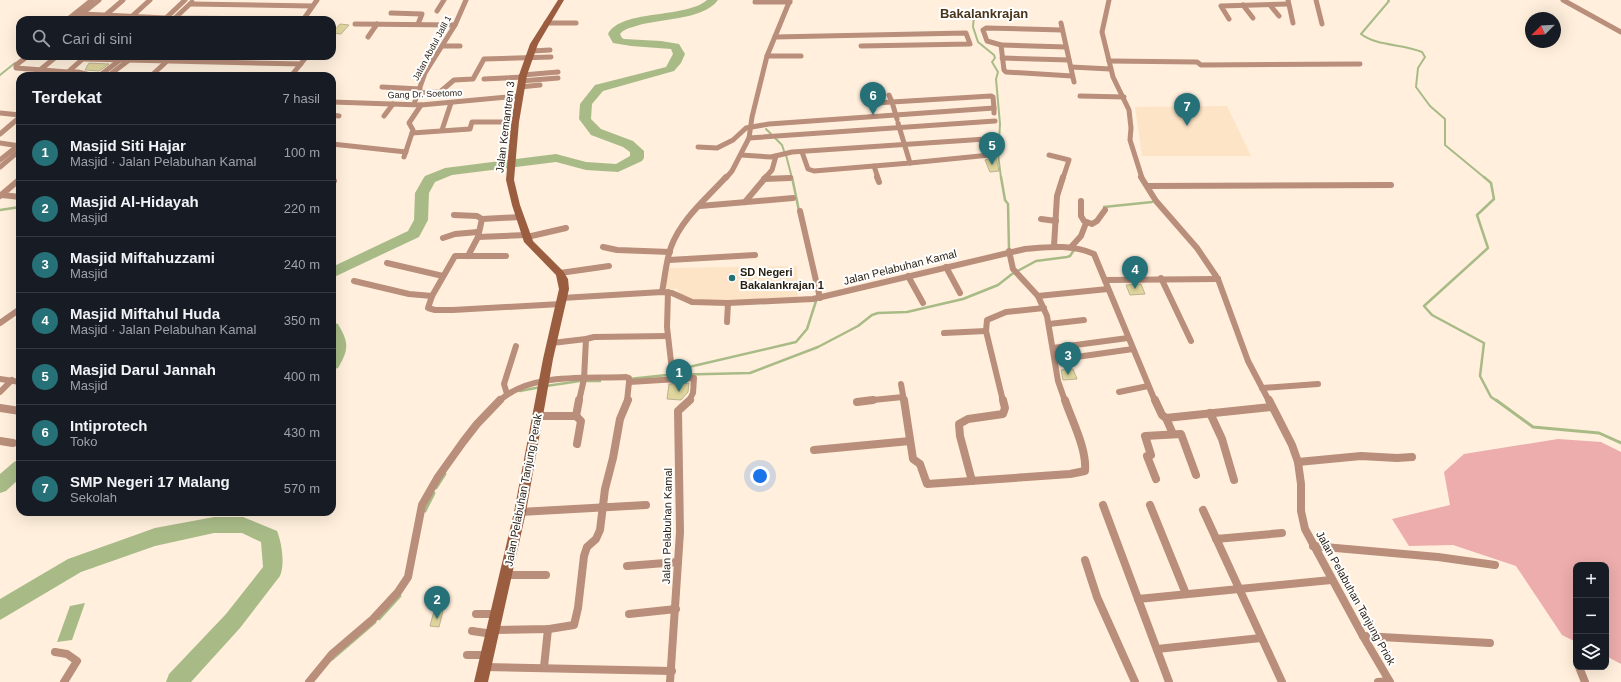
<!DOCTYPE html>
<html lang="id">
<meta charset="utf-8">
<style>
:root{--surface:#171b24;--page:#242831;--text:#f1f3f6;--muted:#9ea1a6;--line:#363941;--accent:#267077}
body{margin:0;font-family:Helvetica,sans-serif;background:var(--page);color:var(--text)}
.controls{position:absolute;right:12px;bottom:12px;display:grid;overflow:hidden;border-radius:8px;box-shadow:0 4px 16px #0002}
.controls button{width:36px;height:36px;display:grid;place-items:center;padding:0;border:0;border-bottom:1px solid var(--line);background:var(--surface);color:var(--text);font:20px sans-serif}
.compass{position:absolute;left:1525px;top:12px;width:36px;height:36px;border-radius:50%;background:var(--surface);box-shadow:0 4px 16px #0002;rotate:246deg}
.you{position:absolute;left:760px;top:476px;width:14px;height:14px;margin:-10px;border:3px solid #fff;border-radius:50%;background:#1a73e8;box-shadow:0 0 0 6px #1a73e833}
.badge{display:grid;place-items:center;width:26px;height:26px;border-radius:50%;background:var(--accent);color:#fff;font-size:13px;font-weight:700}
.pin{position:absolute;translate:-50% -33px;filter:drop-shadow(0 1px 2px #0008)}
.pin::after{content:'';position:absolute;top:21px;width:14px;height:12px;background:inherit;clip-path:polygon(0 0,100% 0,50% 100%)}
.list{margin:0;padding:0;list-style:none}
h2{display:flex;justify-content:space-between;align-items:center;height:52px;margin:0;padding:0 16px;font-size:17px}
h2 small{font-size:13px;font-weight:400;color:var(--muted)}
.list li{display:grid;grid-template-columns:26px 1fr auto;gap:12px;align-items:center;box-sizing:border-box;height:56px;padding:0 16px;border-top:1px solid var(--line)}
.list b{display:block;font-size:15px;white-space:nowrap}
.list p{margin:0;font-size:13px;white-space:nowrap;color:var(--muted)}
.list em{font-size:13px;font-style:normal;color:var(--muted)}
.icon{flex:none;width:22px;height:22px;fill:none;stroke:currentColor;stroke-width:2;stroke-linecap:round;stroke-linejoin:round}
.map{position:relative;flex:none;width:1621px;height:682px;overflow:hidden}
.search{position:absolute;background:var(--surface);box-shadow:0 4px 16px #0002;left:16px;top:16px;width:320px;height:44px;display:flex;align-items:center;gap:10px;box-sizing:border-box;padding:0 14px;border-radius:12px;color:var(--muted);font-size:15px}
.panel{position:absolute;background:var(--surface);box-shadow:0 4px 16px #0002;left:16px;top:72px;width:320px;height:444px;border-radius:12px}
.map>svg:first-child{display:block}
.built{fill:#fde4c6}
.forest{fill:#ecadac}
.water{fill:#a8bb87}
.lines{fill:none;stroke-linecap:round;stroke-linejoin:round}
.stream-far2{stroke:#a8bb87;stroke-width:2}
.stream-far1{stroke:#a8bb87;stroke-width:2.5}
.stream{stroke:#a8bb87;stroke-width:3}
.river{fill:#a8bb87;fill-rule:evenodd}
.building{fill:#e0d59d;stroke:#bbb490}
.street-far2{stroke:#b98e7a;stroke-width:5}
.street-far1{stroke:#b98e7a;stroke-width:6}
.street{stroke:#b98e7a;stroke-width:8}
.secondary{fill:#9a5d3f;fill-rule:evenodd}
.poi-dot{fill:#267077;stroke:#fff;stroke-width:1.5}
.labels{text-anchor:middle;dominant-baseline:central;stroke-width:4;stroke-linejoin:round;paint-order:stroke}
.far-street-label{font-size:9px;fill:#271e12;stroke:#fff}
.street-label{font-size:11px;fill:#271e12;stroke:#fff}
.poi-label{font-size:11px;font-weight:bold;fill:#271e12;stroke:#fff;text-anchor:start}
.far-district-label{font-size:13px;font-weight:bold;fill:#4a351b;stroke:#fff}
</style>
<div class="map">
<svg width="1621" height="682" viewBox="0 0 1621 682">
<rect width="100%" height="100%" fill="#ffefdc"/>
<g class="built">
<path d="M 1227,106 L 1251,156 L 1142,156 L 1135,107 Z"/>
<path d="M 797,266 L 798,297 L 710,301 L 695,300 L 677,294 L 678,289 L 665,289 L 669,268 Z"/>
</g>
<path class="forest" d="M 1558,439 L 1601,442 L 1621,452 L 1621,664 L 1606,656 L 1606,565 L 1576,565 L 1576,642 L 1562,635 L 1516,566 L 1453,545 L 1409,546 L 1392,519 L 1450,505 L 1444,472 L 1464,454 Z"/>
<path class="water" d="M 85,603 L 72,640 L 57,642 L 70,606 Z"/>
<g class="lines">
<g class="stream-far2">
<path d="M 1388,0 L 1389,1 L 1361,34 C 1376,46 1403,44 1422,52 L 1425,57 L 1418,68 L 1416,87 L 1430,106 L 1445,119 L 1445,145 L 1485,178"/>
<path d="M 974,16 L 973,27 L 978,42 L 994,55 L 995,58 L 992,62 L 998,72 L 996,79 L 1000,124 L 999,141 L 997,146 L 1001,178"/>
<path d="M 0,75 L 15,63"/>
<path d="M 325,76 L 327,74"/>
<path d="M 766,129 L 772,135"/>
<path d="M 775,138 L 782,145 L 784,151"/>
<path d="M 786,155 L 792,178"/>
</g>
<g class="stream-far1">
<path d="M 792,177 L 799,211"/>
<path d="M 1001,177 L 1005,200 L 1008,204 L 1009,250"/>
<path d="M 1484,177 L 1491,183 L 1494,199 L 1477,215 L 1488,248 L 1424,306 L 1432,315 L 1484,343 L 1480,376 L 1491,397 L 1497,401"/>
<path d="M 1104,207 L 1152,202"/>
<path d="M 0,210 L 20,207"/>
<path d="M 683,375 L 683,371 L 689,367 L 796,342 L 807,329 L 816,301"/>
<path d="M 629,379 L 667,375 L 750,373 L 818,347 L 858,326 L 872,315 L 878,313 L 907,312 L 963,299 L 998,285 L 1012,274 L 1036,261 L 1067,257 L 1070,256 L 1074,250"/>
<path d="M 546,386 L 580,381 L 600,381"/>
<path d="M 520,391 L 541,387"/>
</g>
<g class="stream">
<path d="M 1496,400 L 1533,427 L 1599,433 L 1621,443"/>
<path d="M 436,488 L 445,474"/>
<path d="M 425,511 L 434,493"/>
<path d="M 379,619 L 400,596"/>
<path d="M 332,659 L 375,622"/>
</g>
<g class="river">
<path d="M 707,0 L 718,0 C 703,21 657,18 633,27 C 628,28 623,30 620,34 L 622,38 L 624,39 L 661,41 L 679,44 L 685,54 L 681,63 L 674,71 L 603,91 L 592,104 L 591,119 L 601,129 L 633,141 L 644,151 L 644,158 L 642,161 L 618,172 L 586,170 L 556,162 L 452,175 L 435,182 L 429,193 L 428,220 L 419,237 L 332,278 L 332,267 L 408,231 L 414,220 L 415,193 L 423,179 L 425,176 L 445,168 L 556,154 L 586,162 L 616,164 L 630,156 L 630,152 L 623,147 L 591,135 L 579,119 L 580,104 L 595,85 L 666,67 L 673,54 L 671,49 L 631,46 L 613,43 L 608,34 C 621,9 685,19 707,0 Z"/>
<path d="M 332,322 L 338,324 C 349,343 349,349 338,368 L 332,370 Z"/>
<path d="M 20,459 L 20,478 L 6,491 L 0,493 L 0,474 L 14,462 Z"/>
<path d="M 214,517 L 243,517 L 277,531 C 282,543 285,565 280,576 L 240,628 L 191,682 L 166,682 L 169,674 L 226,614 L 263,567 L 261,542 L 242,533 L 214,533 L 155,546 L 81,572 L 0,620 L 0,599 L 68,559 L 155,528 Z"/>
</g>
</g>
<g class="building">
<path d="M 340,24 L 349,25 L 341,34 L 332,33 Z"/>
<path d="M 89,63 L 109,64 L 99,71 L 85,70 Z"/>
<path d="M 993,157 L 996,157 L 999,171 L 990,172 L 985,160 Z"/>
<path d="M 1141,284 L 1145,294 L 1130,295 L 1126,285 Z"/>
<path d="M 1073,369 L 1077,379 L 1063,380 L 1061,370 Z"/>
<path d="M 689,383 L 688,392 L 681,400 L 667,399 L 669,384 Z"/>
<path d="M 434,611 L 443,611 L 439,627 L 430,626 Z"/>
</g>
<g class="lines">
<g class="street-far2">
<path d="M 1109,0 L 1102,32 L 1113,77 L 1129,110 L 1131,128 L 1130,140 L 1142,178"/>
<path d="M 1288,0 L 1293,23"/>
<path d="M 1316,0 L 1322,24"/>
<path d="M 1563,0 L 1621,32"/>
<path d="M 755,2 L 790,2"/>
<path d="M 190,4 L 312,6"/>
<path d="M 1243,5 L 1253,18"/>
<path d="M 1270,5 L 1279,16"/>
<path d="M 437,11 L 444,0"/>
<path d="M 391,13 L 422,14 L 418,24"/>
<path d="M 82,14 L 166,18 L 303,19"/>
<path d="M 129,19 L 150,0"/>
<path d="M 174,19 L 192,2"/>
<path d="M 1229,19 L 1221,6 L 1288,4"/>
<path d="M 67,20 L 92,0"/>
<path d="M 74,20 L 99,0"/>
<path d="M 100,20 L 123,0"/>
<path d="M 164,20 L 185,0"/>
<path d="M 303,20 L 317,0"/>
<path d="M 546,23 L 576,23"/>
<path d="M 1061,23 L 1074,82"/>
<path d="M 355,24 L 455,25"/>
<path d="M 1062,30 L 986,28 L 983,30 L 987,41 L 1001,45 L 1004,70 L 1006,72 L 1072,76"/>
<path d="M 368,37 L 377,24"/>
<path d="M 775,37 L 966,33 L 970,44 L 861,46"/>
<path d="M 1001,45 L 1066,47"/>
<path d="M 442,46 L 460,46"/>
<path d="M 532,51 L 550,50"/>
<path d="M 28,56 L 16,65 L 16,68 L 68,72"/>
<path d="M 86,56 L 68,72 L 78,72 L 94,76"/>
<path d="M 767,56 L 801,56"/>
<path d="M 1002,58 L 1069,60"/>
<path d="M 83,59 L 301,64"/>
<path d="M 1109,61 L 1197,62 L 1201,65 L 1360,64"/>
<path d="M 1071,67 L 1110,69"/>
<path d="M 40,70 L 57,56"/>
<path d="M 523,75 L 558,72"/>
<path d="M 99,76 L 120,60"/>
<path d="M 108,76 L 129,60"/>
<path d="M 151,76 L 166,62"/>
<path d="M 291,76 L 307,56"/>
<path d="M 484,79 L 523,77"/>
<path d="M 521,81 L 558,78"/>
<path d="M 382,87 L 420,89"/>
<path d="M 520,87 L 540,85"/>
<path d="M 418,93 L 440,92 L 454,80 L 473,79 L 484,59 L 551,57"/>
<path d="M 1080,96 L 1124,97"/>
<path d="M 332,102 L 421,105 L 519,96"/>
<path d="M 874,103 L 892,102 L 889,95"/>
<path d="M 414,104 L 425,73 L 455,25 L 466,0"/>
<path d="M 0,113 L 20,115"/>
<path d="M 332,115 L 339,116"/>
<path d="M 384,116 L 393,104"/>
<path d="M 897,119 L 892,102 L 991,96 L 993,97 L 994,108"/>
<path d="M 442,130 L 451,103"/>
<path d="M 412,133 L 470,129 L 472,122 L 515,122"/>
<path d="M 0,134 L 20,117"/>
<path d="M 749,138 L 995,121"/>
<path d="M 0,143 L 20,146"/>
<path d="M 332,144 L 406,152"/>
<path d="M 698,147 L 717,148 L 733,140 L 746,128 L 769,124 L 994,108 L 994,113"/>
<path d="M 802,152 L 808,169 L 814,171 L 910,163 L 898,123"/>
<path d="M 741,155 L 771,157 L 792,152 L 986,139 L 991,141 L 992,153 L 990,155 L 910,163"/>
<path d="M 1049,155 L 1069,160 L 1063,178"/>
<path d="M 404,157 L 413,130 L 409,123 L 421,105"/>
<path d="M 0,160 L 20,144"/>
<path d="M 874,166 L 878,178"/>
<path d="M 0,167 L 20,150"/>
<path d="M 726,178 L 732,171 L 749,138 L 752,117 L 767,56 L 790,0"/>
<path d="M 765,178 L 772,170 L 776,156"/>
</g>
<g class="street-far1">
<path d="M 877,177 L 879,182"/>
<path d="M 1141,177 L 1156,201 L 1197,248 L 1218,279 L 1248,361 L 1269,401"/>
<path d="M 764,179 L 790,178"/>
<path d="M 332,180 L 334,181"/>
<path d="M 1148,186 L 1391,185"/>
<path d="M 2,195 L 20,197"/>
<path d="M 0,196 L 20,179"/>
<path d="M 1081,201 L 1081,216 L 1084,221 L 1092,224 L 1097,221 L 1105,210"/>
<path d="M 745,202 L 766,177"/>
<path d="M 700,206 L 793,198"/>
<path d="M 800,211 L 820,298"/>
<path d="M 454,215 L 477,216 L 482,219"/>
<path d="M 1041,219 L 1056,221"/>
<path d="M 478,237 L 526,235"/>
<path d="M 527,237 L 566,228"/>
<path d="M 443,238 L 455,234 L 478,232"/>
<path d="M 1054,246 L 1057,196 L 1063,177"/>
<path d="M 603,247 L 617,250 L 670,252"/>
<path d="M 1071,247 L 1081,236 L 1086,223"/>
<path d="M 1009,251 L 1013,269 L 1038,296 L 1047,316 L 1058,381 L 1065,401"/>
<path d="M 468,256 L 478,237 L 482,219 L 520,217"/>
<path d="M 506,256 L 455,256 L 432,296 L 428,308 L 435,310 L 453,310 L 561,304"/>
<path d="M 669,260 L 755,255"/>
<path d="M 387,263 L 443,276"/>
<path d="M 946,267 L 960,293"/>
<path d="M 560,273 L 609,266"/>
<path d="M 908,276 L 923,303"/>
<path d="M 1161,278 L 1191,341"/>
<path d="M 1105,280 L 1218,279"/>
<path d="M 354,281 L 409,294 L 432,296"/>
<path d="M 662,292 C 665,277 666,261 671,247 C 681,219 707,198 726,177"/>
<path d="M 668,292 L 667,327 L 673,379"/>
<path d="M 1038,296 L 1108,289"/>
<path d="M 562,298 L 662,292 L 672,293 L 692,302 L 728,303 L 813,299 L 1025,249 C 1049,247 1071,244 1094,254 L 1155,401"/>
<path d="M 727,322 L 728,303"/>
<path d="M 0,323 L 20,309"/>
<path d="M 1049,324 L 1084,320"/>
<path d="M 944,333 L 986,331"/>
<path d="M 552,343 L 586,339"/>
<path d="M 1053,348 L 1128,338"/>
<path d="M 1055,360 L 1133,349"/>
<path d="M 0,379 L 20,382"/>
<path d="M 901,384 L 904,401"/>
<path d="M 1262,388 L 1318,384"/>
<path d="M 0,392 L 12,380"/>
<path d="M 1119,392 L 1148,386"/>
<path d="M 507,394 L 504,384 L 516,346"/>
<path d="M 499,401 C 531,372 585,379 626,377 L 629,378 L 629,382 L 694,378 L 693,393 L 689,401"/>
<path d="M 579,401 L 584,379 L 586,339 L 594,337 L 668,336"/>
<path d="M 627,401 L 629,382"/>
<path d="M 863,401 L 903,397"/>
<path d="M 1003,401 L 986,331 L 987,320 L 1006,312 L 1044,308"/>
</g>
<g class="street">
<path d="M 904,400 L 913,459 L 920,464 L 927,484 L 1070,474 L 1085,471 C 1087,449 1072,421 1065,400"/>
<path d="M 1155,400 L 1162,415 L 1166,418 L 1271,407"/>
<path d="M 1269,400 L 1292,445 L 1298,462 L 1301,484 L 1301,511 L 1305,529 L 1363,636 L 1390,682"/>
<path d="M 857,402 L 873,400"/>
<path d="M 0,408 L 20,411"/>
<path d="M 1210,413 L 1222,439 L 1234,480"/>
<path d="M 538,416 L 576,416 L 581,421 L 577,444"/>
<path d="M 576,416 L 579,400"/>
<path d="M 1166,418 L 1173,434"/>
<path d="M 0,441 L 13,443"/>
<path d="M 814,450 L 910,441"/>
<path d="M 1298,462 L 1361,456 L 1397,458 L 1412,457"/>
<path d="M 1156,479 L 1147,456 L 1151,455 L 1145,436 L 1181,434 L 1196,475"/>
<path d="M 972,481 L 960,436 L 959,424 L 968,419 L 1003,414 L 1005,408 L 1003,400"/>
<path d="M 1103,505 L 1169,682"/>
<path d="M 1150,505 L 1186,594"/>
<path d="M 1203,510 L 1282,682"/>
<path d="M 520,512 L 646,505"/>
<path d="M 1216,539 L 1282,533"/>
<path d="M 1313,546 L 1438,557 L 1495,565"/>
<path d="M 1085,560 L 1097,597 L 1135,682"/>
<path d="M 627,566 L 678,562"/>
<path d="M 507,575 L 546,575"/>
<path d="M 1138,599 L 1331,580"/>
<path d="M 476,614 L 497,614"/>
<path d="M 629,614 L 676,609"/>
<path d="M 494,630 L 549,629 L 574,625 L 578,608 L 584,556 L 587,547 L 596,539 L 600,530 L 605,489 L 613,458 L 620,419 L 628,400"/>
<path d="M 472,631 L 493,634"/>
<path d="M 1363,636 L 1490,643"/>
<path d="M 1157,649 L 1261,638"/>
<path d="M 55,652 L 67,654 L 77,661 L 64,682"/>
<path d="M 467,655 L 487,655"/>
<path d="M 484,667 L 672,671"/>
<path d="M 544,667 L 548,629"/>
<path d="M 1579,667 L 1585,682"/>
<path d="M 309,682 L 332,654 L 373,619 L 398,592 L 408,577 L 422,505 L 438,477 L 463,442 L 477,424 L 500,400"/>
<path d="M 670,682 L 680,532 L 678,411 L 690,400"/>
<path d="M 1378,682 L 1389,681"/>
</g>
<path class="secondary" d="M 558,0 L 564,0 L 538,44 L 527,75 L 519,122 L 514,180 L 520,205 L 533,241 L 563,271 L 568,279 L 569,289 L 553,359 L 526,512 L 488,682 L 474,682 L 514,512 L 543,359 L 559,289 L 556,275 L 524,242 L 512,205 L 506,180 L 511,122 L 519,75 L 530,44 Z"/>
</g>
<circle class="poi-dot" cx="732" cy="278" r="4"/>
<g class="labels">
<g class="far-street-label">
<text transform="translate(432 48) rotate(-62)">Jalan Abdul Jalil 1</text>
<text transform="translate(425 94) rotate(-2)">Gang Dr. Soetomo</text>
</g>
<g class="street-label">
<text transform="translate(505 127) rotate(-83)">Jalan Kemantren 3</text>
<text transform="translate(900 267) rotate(-14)">Jalan Pelabuhan Kamal</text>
<text transform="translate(523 490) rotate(-79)">Jalan Pelabuhan Tanjung Perak</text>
<text transform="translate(667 526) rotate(-89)">Jalan Pelabuhan Kamal</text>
<text transform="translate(1356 598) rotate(61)">Jalan Pelabuhan Tanjung Priok</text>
</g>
<g class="poi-label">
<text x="740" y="272">SD Negeri<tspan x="740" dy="13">Bakalankrajan 1</tspan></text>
</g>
<g class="far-district-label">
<text x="984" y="13">Bakalankrajan</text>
</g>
</g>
</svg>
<div class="controls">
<button>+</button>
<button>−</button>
<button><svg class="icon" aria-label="layers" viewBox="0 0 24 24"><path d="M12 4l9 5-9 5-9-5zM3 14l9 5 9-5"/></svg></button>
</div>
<svg class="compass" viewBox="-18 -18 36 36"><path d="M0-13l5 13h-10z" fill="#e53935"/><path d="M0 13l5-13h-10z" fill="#9ea1a6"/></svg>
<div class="you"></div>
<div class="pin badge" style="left:679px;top:392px">1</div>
<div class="pin badge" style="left:437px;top:619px">2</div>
<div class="pin badge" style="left:1068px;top:375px">3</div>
<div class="pin badge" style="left:1135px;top:289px">4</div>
<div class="pin badge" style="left:992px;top:165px">5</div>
<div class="pin badge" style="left:873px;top:115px">6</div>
<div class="pin badge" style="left:1187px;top:126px">7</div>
<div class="search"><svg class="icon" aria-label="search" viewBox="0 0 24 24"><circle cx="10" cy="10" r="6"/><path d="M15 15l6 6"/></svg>Cari di sini</div>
<section class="panel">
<h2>Terdekat<small>7 hasil</small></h2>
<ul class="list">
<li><span class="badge">1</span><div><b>Masjid Siti Hajar</b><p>Masjid · Jalan Pelabuhan Kamal</p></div><em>100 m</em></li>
<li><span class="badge">2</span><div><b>Masjid Al-Hidayah</b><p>Masjid</p></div><em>220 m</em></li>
<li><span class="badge">3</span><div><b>Masjid Miftahuzzami</b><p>Masjid</p></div><em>240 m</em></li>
<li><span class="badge">4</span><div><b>Masjid Miftahul Huda</b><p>Masjid · Jalan Pelabuhan Kamal</p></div><em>350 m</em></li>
<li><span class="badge">5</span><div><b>Masjid Darul Jannah</b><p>Masjid</p></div><em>400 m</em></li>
<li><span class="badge">6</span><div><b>Intiprotech</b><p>Toko</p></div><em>430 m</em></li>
<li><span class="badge">7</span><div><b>SMP Negeri 17 Malang</b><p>Sekolah</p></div><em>570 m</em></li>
</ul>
</section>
</div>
